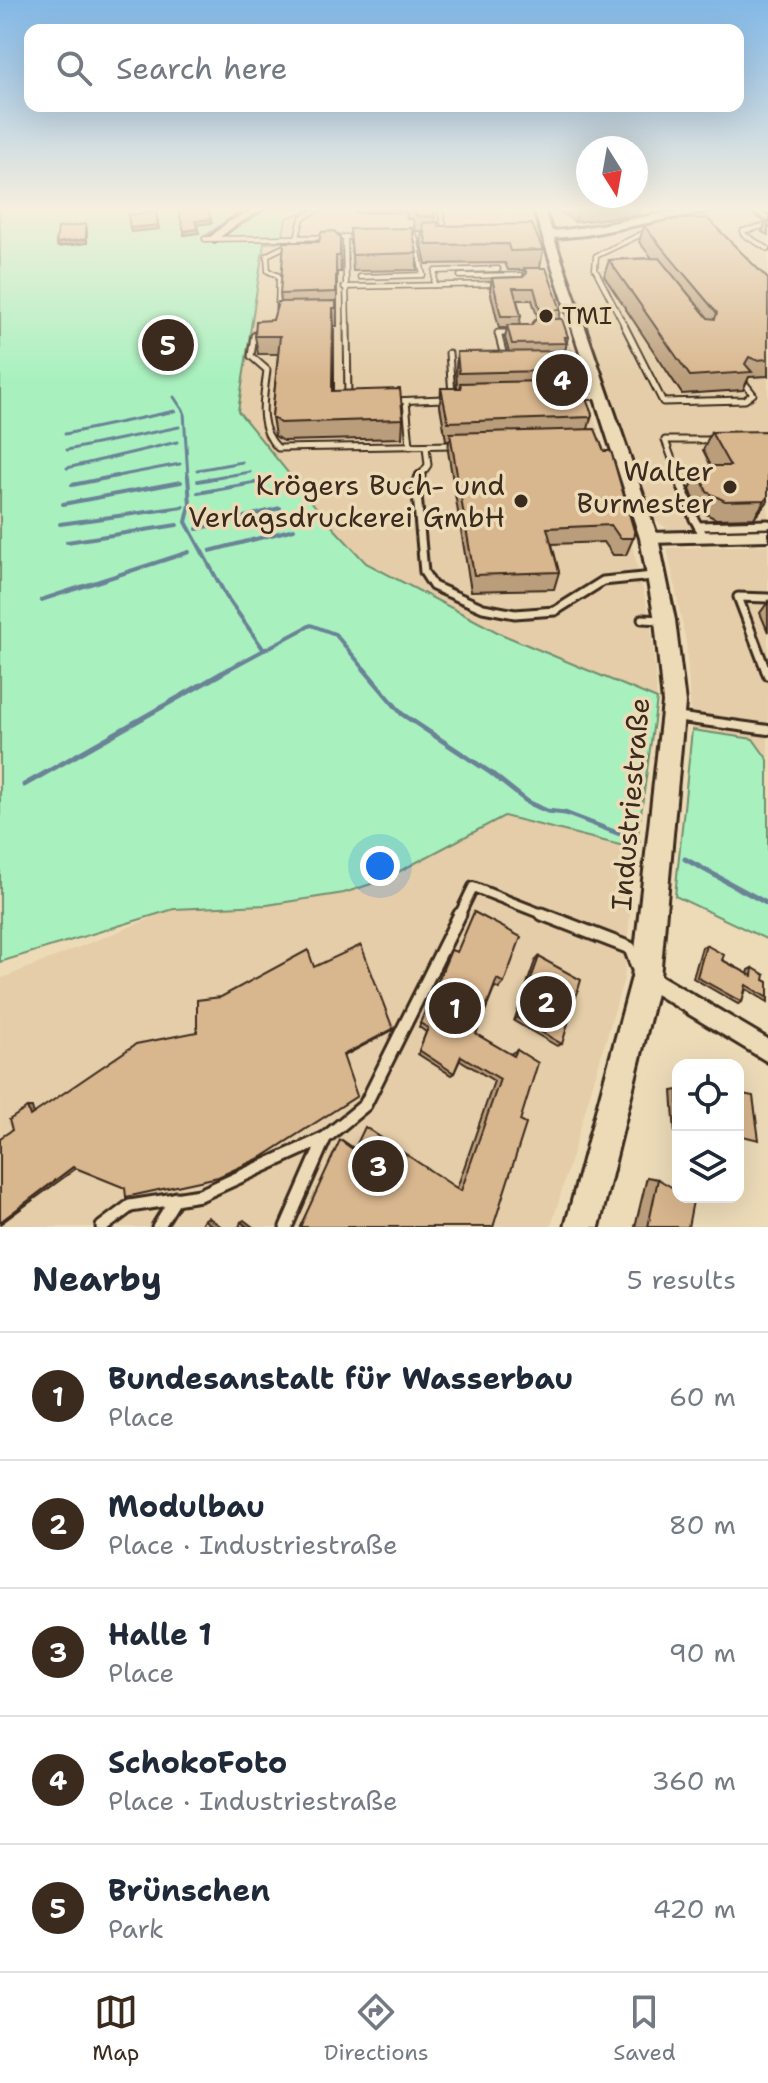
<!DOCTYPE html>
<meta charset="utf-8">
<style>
:root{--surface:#fff;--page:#f2f2f3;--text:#1f2937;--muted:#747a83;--line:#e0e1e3;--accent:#3b2a1e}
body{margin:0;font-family:"Shantell Sans",sans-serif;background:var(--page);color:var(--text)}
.controls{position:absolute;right:24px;bottom:24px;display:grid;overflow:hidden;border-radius:16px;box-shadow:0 8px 32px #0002}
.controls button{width:72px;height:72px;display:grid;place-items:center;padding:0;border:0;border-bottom:2px solid var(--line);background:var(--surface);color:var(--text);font:40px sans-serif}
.compass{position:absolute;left:576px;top:136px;width:72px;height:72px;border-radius:50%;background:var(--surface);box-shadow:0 8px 32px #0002;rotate:169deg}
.you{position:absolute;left:380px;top:866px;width:28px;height:28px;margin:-20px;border:6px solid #fff;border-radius:50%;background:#1a73e8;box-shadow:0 0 0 12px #1a73e833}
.badge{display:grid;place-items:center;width:52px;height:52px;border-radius:50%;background:var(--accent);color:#fff;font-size:26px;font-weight:700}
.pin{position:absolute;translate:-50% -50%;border:4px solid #fff;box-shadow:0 2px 8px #0006}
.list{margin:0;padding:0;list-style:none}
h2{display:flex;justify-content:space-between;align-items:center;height:104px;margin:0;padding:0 32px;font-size:34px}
h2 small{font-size:26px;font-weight:400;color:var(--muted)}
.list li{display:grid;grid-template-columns:52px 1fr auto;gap:24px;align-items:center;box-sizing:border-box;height:128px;padding:0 32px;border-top:2px solid var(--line)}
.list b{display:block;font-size:30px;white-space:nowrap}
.list p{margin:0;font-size:26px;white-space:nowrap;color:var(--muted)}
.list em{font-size:26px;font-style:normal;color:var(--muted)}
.icon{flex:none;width:44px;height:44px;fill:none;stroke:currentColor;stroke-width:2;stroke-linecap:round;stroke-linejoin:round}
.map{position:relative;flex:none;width:768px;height:1227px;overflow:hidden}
.search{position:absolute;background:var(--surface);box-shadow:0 8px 32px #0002;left:24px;right:24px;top:24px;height:88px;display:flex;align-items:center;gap:20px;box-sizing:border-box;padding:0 28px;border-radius:16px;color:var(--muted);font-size:30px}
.sheet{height:744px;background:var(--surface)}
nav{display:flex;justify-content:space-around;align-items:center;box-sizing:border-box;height:112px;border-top:2px solid var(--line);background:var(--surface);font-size:22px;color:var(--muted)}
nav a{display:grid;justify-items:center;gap:4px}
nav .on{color:var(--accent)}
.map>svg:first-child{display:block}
.built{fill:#e4cda8}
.green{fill:#a8f1bf;stroke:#728e6e;stroke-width:2}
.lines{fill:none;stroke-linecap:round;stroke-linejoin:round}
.stream-far3{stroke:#6a8396;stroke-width:2}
.stream-far2{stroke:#6a8396;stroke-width:3}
.stream-far1{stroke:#6a8396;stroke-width:4}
.stream{stroke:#6a8396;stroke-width:5}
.lane-far4-casing{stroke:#3b2a1e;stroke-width:7}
.lane-far3-casing{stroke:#3b2a1e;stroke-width:9}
.lane-far2-casing{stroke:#3b2a1e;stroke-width:13}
.lane-far1-casing{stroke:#3b2a1e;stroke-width:14}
.lane-casing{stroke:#3b2a1e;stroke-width:17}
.street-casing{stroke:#3b2a1e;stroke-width:6}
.secondary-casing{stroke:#3b2a1e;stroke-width:6}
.lane-far4{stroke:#eddbb8;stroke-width:4}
.lane-far3{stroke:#eddbb8;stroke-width:5}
.lane-far2{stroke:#eddbb8;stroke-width:7}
.lane-far1{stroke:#eddbb8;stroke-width:8}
.lane{stroke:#eddbb8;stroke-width:11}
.street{fill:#eddbb8;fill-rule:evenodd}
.secondary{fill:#eddbb8;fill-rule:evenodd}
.wall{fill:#ba9d7a;stroke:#3b2a1e;stroke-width:2;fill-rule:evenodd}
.shaded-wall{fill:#977f63;stroke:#3b2a1e;stroke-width:2}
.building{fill:#d8b68e;stroke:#3b2a1e;stroke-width:2}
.poi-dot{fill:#3b2a1e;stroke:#eddbb8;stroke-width:3}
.labels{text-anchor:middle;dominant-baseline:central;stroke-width:7;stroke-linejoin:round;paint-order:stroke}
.far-poi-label{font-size:24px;fill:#3b2a1e;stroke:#eddbb8;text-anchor:start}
.poi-label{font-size:28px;fill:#3b2a1e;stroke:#eddbb8;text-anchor:end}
.street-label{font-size:28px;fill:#3b2a1e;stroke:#eddbb8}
</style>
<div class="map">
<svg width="768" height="1227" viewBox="0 0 768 1227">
<rect width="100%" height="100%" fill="#eddbb8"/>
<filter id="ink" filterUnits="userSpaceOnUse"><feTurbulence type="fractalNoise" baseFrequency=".0125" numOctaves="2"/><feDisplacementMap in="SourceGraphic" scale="16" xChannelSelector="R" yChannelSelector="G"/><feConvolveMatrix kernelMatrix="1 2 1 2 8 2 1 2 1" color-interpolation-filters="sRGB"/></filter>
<g filter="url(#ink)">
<g class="built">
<path d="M 317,207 L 768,207 L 768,528 L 671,531 L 652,518 L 550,281 L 621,503 L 640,577 L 651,623 L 657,699 L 501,634 L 366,563 L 328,522 L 238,411 L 264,243 L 282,242 L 286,218 Z"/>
<path d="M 768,545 L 768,760 L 753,739 L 692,730 L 686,642 L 667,548 Z"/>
<path d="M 504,816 L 636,849 L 624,978 L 551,1227 L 0,1227 L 0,979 L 174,909 L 267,905 L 383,880 Z"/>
</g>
<g class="green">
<path d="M 0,207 L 317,207 L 286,218 L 282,242 L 264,243 L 238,411 L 328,522 L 366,563 L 501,634 L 657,699 L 636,849 L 504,816 L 383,880 L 344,893 L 267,905 L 174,909 L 0,962 Z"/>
<path d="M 692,730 L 753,739 L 768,760 L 768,940 L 675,896 Z"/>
</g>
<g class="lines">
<path class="stream-far3" d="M 202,238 L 240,211 L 255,207"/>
<g class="stream-far2">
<path d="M 174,397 L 184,412 L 188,478"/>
<path d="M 65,434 L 175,411"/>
<path d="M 67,450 L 179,427"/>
<path d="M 67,468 L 177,442"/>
<path d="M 197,470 L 242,462"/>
<path d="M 107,478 L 180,464"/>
<path d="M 214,478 L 250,472"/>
</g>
<g class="stream-far1">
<path d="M 188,476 L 190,505 L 186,522 L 226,596 L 264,650 L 311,625 L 335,634 L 366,671"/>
<path d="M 198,481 L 225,476"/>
<path d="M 72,485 L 117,476"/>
<path d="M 198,493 L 259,482"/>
<path d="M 63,504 L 181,482"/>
<path d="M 60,524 L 183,507"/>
<path d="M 197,529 L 280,508"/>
<path d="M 67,542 L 177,525"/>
<path d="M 210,551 L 294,529"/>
<path d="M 41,600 L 189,552"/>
<path d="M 225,671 L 264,650"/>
</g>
<g class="stream">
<path d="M 364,669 L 402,714 L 491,773 L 529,803 L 547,811 L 565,813 L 638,841"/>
<path d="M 24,785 L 229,669"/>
<path d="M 685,859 L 768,904"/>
</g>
<defs>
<g id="lane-far4">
<path d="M 439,207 L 446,233"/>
<path d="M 768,225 L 743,231 L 743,234 L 768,249"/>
<path d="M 345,237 L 347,327"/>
<path d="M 205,239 L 357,237"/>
<path d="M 460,276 L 530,275"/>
<path d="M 360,277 L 423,275 L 415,236"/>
<path d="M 434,285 L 435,271 L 498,269"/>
<path d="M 344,287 L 498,284"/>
<path d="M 278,309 L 279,276 L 268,271 L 267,255 L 296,241 L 302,218 L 323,207"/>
<path d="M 625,327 L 595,269 L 596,256 L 648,231"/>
</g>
<g id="lane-far3">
<path d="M 347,325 L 348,399"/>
<path d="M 624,325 L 663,402 L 745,400 L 753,394 L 742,380"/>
<path d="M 262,330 L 254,336 L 251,356 L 267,370 C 264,397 256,427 278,448 L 454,445"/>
<path d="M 505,360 L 498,333 L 513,333"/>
<path d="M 576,397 L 602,396"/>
<path d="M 392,401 L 444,399 L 452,395 L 449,353"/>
<path d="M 406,401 L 410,446"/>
<path d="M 419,478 L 428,465 L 426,446"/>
<path d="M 679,478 L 665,440 L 714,440"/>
</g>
<g id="lane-far2">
<path d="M 420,476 L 416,483 L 424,572 L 433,586 L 483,608 L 515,614 L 555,611 L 603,581 L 653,576"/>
<path d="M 678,476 L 694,519 L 704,536"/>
<path d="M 698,526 L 768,524"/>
<path d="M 642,619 L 664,620"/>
<path d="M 766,671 L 738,597 L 768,598"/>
</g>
<g id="lane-far1">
<path d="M 766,669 L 768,675"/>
<path d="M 675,717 L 768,730"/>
<path d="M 459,916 L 473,887 L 547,916"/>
</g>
<g id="lane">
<path d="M 542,914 L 630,948 L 637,967"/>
<path d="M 102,1227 L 130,1206 L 200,1195 L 325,1138"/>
<path d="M 158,1227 L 176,1198"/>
<path d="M 286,1227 L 325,1138 L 365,1105 L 460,914"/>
</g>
<g id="street">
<path d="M 257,207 L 266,207 L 233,227 L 215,241 L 208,239 L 227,223 Z"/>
<path d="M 744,207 L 753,207 L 768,216 L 768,221 Z"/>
<path d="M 768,530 L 768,540 L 649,543 L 643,538 L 649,533 Z"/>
<path d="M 646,967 L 768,1039 L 768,1062 L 639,984 L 636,977 L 639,970 Z"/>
</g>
<path id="secondary" d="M 533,207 L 543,207 L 552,231 C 611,227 669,207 729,207 L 586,235 L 554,238 L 658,538 L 675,620 L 685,703 L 660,977 L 599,1227 L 565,1227 L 632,977 L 663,703 L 655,620 L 640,538 Z"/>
</defs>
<use href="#lane-far4" class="lane-far4-casing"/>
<use href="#lane-far3" class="lane-far3-casing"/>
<use href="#lane-far2" class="lane-far2-casing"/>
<use href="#lane-far1" class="lane-far1-casing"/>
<use href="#lane" class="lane-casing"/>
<use href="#street" class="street-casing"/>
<use href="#secondary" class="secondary-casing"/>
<use href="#lane-far4" class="lane-far4"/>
<use href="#lane-far3" class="lane-far3"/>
<use href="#lane-far2" class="lane-far2"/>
<use href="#lane-far1" class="lane-far1"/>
<use href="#lane" class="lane"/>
<use href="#street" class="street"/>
<use href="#secondary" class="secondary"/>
</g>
<g class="wall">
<path d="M 355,207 L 432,207 L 435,217 L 435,222 L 438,226 L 543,250 L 540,268 L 561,310 L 559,319 L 568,337 L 565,351 L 579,374 L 577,384 L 592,414 L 588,429 L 635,534 L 626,555 L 613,555 L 604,542 L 552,544 L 559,572 L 554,589 L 471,591 L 448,451 L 449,440 L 446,440 L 440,406 L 441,388 L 457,388 L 456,369 L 457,352 L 509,352 L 505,338 L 507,328 L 499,328 L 490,290 L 492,278 L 523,277 L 524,270 L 508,270 L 505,263 L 426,264 L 421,241 L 422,231 L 415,231 L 413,219 L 407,219 L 406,212 L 355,213 ZM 517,300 L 532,300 L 538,319 L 531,325 L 519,325 L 521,316 Z"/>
<path d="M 558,207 L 640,207 L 638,215 L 575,222 L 558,210 Z"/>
<path d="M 766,222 L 768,222 L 768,235 L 762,232 Z"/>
<path d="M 644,226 L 768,279 L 768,376 L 749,377 L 743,390 L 682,394 L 604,276 L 609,260 L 652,258 L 639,242 Z"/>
<path d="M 350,229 L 417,253 L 417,270 L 353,271 Z"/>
<path d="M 340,237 L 341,272 L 337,272 L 337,326 L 334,326 L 334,391 L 403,419 L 402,438 L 283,441 L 275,436 L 272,417 L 278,354 L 258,354 L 255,336 L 273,320 L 281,302 L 280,294 L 319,242 Z"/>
<path d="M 711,432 L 768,501 L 754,518 L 716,519 L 698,510 L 690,489 L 698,471 L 711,466 L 703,450 Z"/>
<path d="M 768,602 L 768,632 L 760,613 Z"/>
<path d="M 706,945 L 722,960 L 748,974 L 749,970 L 753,968 L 764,980 L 768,982 L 768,1002 L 746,989 L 742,1002 L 738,1004 L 693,978 L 702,947 Z"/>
<path d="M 451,950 L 504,983 L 499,989 L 495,987 L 476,1034 L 510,1054 L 517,1050 L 520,1121 L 493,1227 L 300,1227 L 342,1140 L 355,1149 L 457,1188 L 494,1081 L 460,1060 L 454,1073 L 451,1075 L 418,1054 L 426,1032 L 419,1027 Z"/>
<path d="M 539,957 L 562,1044 L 557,1046 L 514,1021 L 535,961 Z"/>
<path d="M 678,1090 L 678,1136 L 675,1135 L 672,1091 Z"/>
<path d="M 647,1177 L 658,1179 L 688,1227 L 635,1227 Z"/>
</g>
<g class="shaded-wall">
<path d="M 607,207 L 640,207 L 638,215 L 575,222 L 577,211 Z"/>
<path d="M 156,212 L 159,229 L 131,232 L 130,228 Z"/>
<path d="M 211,219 L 212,223 L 196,225 L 195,221 Z"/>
<path d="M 86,224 L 87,228 L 87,243 L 58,247 L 56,243 Z"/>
<path d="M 198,229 L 199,233 L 184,235 L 184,231 Z"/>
<path d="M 333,308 L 334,326 L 334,409 L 332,391 Z"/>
<path d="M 768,496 L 768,501 L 754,518 L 765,500 Z"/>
<path d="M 393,1029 L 393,1030 L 344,1056 L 343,1055 Z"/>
<path d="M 27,1108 L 32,1108 L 35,1117 L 30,1116 Z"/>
<path d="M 73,1167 L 78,1167 L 0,1224 L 0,1222 Z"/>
<path d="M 208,1217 L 222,1227 L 214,1227 L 204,1220 Z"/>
<path d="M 244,1220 L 253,1227 L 247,1227 L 241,1222 Z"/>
</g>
<g class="building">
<path d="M 193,207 L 207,207 L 211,219 L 195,221 L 198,229 L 184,231 L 178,209 Z"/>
<path d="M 414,207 L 432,207 L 435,217 L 416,216 Z"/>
<path d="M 572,207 L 607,207 L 577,211 Z"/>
<path d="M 156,212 L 158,225 L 130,228 L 128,215 Z"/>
<path d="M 707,218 L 768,279 L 768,359 L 756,360 L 749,357 L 745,364 L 752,372 L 690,376 L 609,260 L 659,258 L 708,318 L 715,319 L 717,313 L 644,226 L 668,220 Z"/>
<path d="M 438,222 L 438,226 L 532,224 L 543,250 L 510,251 L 508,244 L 427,245 L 422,223 Z"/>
<path d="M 86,224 L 86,239 L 56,243 L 58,228 Z"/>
<path d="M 412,228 L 417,253 L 352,255 L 350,229 Z"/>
<path d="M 334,231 L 340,237 L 340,256 L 336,256 L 336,292 L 280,294 L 284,242 L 319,242 L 321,232 Z"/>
<path d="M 524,268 L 546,268 L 561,310 L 540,310 L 534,288 L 513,288 L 521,316 L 501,316 L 492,278 L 523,277 L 527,273 Z"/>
<path d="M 336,301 L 336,308 L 333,308 L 332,391 L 400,389 L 403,419 L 280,423 L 272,417 L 280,336 L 255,336 L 256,321 L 273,320 L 278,302 Z"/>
<path d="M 536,319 L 562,319 L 568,337 L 564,337 L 567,343 L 512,344 L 507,325 L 531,325 Z"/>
<path d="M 571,351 L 579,374 L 545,371 L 459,373 L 457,352 Z"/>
<path d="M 545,381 L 580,384 L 592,414 L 591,417 L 448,422 L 441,388 L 461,388 L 460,383 Z"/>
<path d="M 595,429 L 604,451 L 611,451 L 635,534 L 634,538 L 620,538 L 611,525 L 547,528 L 559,572 L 474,575 L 450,433 Z"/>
<path d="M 768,431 L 768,496 L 765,500 L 725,501 L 707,492 L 698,471 L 704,466 L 730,466 L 711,432 Z"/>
<path d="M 474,912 L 521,937 L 504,983 L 497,979 L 476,1034 L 514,1056 L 517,1050 L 538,1063 L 520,1121 L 526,1124 L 493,1227 L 300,1227 L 340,1140 L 354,1150 L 365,1127 L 461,1191 L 500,1079 L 461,1056 L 454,1073 L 419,1050 L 428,1028 L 420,1023 L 451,950 L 457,952 Z"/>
<path d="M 361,945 L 393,1029 L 343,1055 L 357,1096 L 262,1157 L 218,1177 L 126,1197 L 125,1188 L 73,1167 L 0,1222 L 0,1138 L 12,1130 L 9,1120 L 27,1108 L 30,1116 L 136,1044 L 197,1032 L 197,1000 L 221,997 L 308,950 L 314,967 Z"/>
<path d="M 706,945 L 724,955 L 722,960 L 752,976 L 753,968 L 765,975 L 764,980 L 768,982 L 768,998 L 746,985 L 742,1002 L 697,977 Z"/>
<path d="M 539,957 L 581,980 L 562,1044 L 517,1018 Z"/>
<path d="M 738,1093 L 753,1096 L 759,1140 L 738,1135 Z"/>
<path d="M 658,1179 L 678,1191 L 678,1197 L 687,1197 L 693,1201 L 688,1227 L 648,1227 Z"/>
<path d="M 204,1220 L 214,1227 L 200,1227 Z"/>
<path d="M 241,1222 L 247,1227 L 239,1227 Z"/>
</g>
</g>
<linearGradient id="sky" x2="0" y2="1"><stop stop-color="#82b8e7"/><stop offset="0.55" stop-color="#f7efdf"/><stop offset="1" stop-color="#f7efdf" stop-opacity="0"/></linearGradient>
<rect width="768" height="379" fill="url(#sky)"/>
<g class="poi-dot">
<circle cx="546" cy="316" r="8"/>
<circle cx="730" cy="487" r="8"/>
<circle cx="521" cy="501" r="8"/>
</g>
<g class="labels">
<g class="far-poi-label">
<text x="562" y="316">TMI</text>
</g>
<g class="poi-label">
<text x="714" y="471">Walter<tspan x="714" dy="32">Burmester</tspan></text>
<text x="505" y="485">Krögers Buch- und<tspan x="505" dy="32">Verlagsdruckerei GmbH</tspan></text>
</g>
<g class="street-label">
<text transform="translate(630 804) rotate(-85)">Industriestraße</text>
</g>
</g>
</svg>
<div class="controls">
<button><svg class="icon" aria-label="locate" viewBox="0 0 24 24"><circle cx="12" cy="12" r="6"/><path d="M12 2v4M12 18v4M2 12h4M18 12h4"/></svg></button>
<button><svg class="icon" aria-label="layers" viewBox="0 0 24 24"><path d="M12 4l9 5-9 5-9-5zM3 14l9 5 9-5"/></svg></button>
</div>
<svg class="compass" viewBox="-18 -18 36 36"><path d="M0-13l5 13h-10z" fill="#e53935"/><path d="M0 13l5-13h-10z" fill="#747a83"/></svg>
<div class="you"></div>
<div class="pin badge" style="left:455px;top:1008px">1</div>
<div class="pin badge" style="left:546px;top:1002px">2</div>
<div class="pin badge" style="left:378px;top:1166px">3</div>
<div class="pin badge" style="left:562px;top:380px">4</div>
<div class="pin badge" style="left:168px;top:345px">5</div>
<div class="search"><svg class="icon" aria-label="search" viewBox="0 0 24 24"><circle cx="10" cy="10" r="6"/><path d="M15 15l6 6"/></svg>Search here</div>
</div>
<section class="sheet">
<h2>Nearby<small>5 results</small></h2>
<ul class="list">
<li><span class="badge">1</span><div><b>Bundesanstalt für Wasserbau</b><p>Place</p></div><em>60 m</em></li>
<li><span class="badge">2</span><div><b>Modulbau</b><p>Place · Industriestraße</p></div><em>80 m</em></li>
<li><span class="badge">3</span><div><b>Halle 1</b><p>Place</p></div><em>90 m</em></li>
<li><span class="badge">4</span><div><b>SchokoFoto</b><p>Place · Industriestraße</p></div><em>360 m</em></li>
<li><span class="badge">5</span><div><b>Brünschen</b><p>Park</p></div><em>420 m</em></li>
</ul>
</section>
<nav>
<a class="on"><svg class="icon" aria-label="map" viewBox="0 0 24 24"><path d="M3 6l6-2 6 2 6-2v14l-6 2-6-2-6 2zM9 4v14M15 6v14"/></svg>Map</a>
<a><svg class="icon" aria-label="directions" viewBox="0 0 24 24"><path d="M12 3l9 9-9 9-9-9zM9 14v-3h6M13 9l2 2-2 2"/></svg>Directions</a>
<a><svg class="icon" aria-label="saved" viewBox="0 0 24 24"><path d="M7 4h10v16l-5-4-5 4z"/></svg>Saved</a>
</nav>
